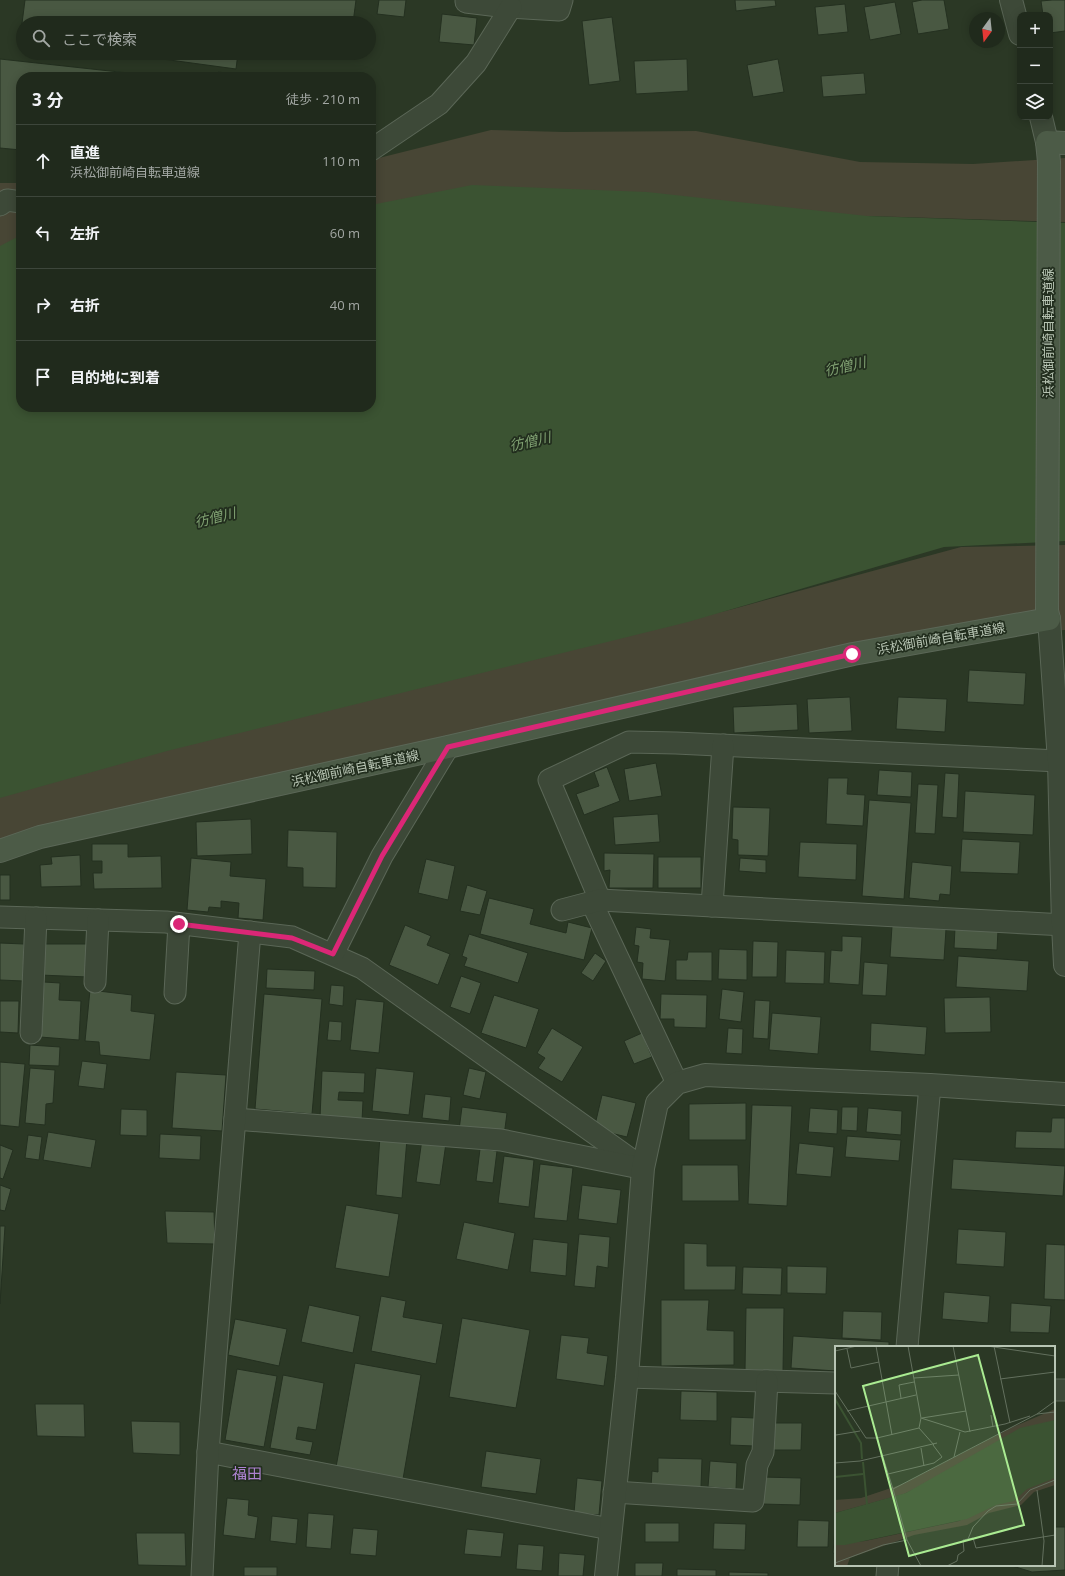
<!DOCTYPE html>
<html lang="ja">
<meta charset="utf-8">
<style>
:root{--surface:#202a1c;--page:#283225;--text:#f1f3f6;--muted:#a2a7a3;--line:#3d463b}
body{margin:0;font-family:"Open Sans","Noto Sans JP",sans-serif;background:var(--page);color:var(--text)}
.controls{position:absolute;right:12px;top:12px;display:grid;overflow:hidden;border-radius:8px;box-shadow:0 2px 10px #0003}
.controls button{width:36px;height:36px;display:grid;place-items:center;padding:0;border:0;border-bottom:1px solid var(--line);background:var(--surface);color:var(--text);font:20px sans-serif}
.compass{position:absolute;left:969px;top:12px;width:36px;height:36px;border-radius:50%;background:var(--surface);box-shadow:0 2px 10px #0003;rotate:195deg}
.stop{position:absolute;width:12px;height:12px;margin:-9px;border:3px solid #db2777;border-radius:50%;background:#fff}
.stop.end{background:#db2777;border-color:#fff;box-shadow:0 1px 4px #0008}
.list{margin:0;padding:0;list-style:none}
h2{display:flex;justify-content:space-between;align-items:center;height:52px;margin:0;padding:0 16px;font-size:17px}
h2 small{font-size:13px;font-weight:400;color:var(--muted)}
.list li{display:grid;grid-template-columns:26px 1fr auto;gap:12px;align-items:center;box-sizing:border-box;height:72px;padding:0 16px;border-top:1px solid var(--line)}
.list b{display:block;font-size:15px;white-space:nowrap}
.list p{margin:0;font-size:13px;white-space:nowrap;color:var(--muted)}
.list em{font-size:13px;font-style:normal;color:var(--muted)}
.icon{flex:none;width:22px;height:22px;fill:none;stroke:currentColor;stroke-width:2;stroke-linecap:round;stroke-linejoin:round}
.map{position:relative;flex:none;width:1065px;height:1576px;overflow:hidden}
.search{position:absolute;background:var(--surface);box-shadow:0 2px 10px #0003;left:16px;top:16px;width:360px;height:44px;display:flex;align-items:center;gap:10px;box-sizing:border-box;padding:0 14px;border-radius:22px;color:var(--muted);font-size:15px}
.panel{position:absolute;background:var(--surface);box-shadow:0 2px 10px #0003;left:16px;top:72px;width:360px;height:340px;border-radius:16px}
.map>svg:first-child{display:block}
.green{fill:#484635}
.water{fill:#3b5332}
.building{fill:#495842;stroke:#243020}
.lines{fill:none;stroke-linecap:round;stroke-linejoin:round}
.minor-casing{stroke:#5b6757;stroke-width:23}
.tertiary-casing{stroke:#5b6757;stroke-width:24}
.secondary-casing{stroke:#5b6757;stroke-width:24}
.minor{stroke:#3d4938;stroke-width:21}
.tertiary{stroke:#3d4938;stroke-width:22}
.secondary{stroke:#4c5b47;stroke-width:22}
.route{stroke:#db2777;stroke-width:5}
.labels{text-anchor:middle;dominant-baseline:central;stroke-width:3.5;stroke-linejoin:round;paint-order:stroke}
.street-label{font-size:13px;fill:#b8c5b4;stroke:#222e1e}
.water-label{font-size:14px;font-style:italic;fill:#7fa071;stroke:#222e1e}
.quarter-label{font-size:15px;fill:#ad82cf;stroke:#222e1e}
.inset-river{fill:none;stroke:#3b5332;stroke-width:2}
.inset-road{fill:none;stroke:#63705e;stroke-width:1}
.view{fill:#aaeb92;fill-opacity:0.15;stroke:#aaeb92;stroke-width:2}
.inset-edge{fill:none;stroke:#b8c5b4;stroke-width:2}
</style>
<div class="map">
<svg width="1065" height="1576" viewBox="0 0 1065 1576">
<rect width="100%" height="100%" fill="#2b3825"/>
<g class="green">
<path d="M 491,130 L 564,132 L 696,131 L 860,162 L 973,164 L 1065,158 L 1065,222 L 867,216 L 371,225 L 371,160 Z"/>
<path d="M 0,183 L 21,183 L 21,247 L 0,258 Z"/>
<path d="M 1065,545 L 1065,630 L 946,637 L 0,846 L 0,791 L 733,609 L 961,547 Z"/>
</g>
<path class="water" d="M 472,185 L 647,192 L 867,216 L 1065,223 L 1065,541 L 944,547 L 688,622 L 167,751 L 0,798 L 0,246 L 21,235 L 21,407 L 371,407 L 371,205 Z"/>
<g class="building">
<path d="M 25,0 L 356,0 L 353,23 L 23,23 L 23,40 L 20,39 Z"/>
<path d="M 379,0 L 406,0 L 404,17 L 377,14 Z"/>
<path d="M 735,0 L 775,0 L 776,6 L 736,11 Z"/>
<path d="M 922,0 L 944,0 L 949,29 L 918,34 L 912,2 Z"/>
<path d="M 1052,0 L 1065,0 L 1065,31 L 1050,33 L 1050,15 L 1043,15 L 1041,1 Z"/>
<path d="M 895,2 L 901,34 L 870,40 L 864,7 Z"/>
<path d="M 845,4 L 848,32 L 818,35 L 815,7 Z"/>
<path d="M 442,14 L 477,18 L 474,45 L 439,42 Z"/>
<path d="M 612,17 L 620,81 L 589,85 L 582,21 Z"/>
<path d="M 118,53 L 238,53 L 236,69 Z"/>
<path d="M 0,59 L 165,77 L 21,77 L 21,150 L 0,148 Z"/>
<path d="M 687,59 L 688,91 L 636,94 L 634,61 Z"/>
<path d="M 778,59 L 784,92 L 753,97 L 747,65 Z"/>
<path d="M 218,72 L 260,77 L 218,77 Z"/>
<path d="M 864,73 L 866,94 L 823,97 L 821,76 Z"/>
<path d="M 969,670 L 1026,673 L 1024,705 L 967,702 Z"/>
<path d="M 850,697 L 852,731 L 809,733 L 807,699 Z"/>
<path d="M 898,697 L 947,699 L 945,732 L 896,729 Z"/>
<path d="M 797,704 L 798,730 L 734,733 L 733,707 Z"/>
<path d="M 656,763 L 662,796 L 629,801 L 624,769 Z"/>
<path d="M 607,767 L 620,801 L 584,815 L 576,794 L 599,786 L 594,772 Z"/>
<path d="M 879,770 L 912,772 L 911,797 L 877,795 Z"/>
<path d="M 945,773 L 959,774 L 957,818 L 942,817 Z"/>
<path d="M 828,778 L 848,778 L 847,794 L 865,795 L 863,826 L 826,824 Z"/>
<path d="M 918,784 L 938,785 L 935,834 L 915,833 Z"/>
<path d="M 965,791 L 1035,795 L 1033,835 L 963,832 Z"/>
<path d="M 869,800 L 911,803 L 904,899 L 862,896 Z"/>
<path d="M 733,807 L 770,808 L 768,856 L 738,855 L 738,840 L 732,839 Z"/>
<path d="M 658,814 L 660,842 L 615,845 L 613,817 Z"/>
<path d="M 251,819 L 252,854 L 197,856 L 196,822 Z"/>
<path d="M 288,830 L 337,832 L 336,888 L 303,887 L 303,868 L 287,867 Z"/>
<path d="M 962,839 L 1020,842 L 1018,874 L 960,872 Z"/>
<path d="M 800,842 L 857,844 L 856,880 L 798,877 Z"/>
<path d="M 92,844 L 128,844 L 128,857 L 161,856 L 162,888 L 94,889 L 93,873 L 102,873 L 102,861 L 92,861 Z"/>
<path d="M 604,853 L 654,854 L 653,888 L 609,888 L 610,870 L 604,871 Z"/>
<path d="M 80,855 L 81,886 L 41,887 L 40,865 L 52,864 L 51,857 Z"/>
<rect x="658" y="857" width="43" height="31"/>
<path d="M 191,858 L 231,862 L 230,876 L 266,879 L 263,920 L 238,918 L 239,903 L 221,901 L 221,908 L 209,907 L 208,912 L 187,910 Z"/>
<path d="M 740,858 L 766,860 L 766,873 L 739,871 Z"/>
<path d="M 426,859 L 455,866 L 448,900 L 418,893 Z"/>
<path d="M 912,862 L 952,866 L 950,895 L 940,894 L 939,901 L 909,898 Z"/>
<rect x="0" y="875" width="10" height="25"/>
<path d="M 467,885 L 487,891 L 480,915 L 460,911 Z"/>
<path d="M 489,898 L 534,909 L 530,924 L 566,933 L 568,922 L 592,928 L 584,960 L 480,934 Z"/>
<path d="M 405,925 L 431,936 L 427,945 L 450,954 L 438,985 L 389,965 Z"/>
<path d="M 892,926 L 946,929 L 944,960 L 890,957 Z"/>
<path d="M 636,927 L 651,929 L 650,938 L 670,940 L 665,981 L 642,979 L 643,963 L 637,962 L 639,946 L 634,945 Z"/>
<path d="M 955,928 L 998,930 L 997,950 L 954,948 Z"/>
<path d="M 469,934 L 528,953 L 518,983 L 464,966 L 467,958 L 462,956 Z"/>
<path d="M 842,936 L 862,937 L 859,985 L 829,983 L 831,950 L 842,951 Z"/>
<path d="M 753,941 L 778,942 L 777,977 L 752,977 Z"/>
<path d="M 0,943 L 24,944 L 23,981 L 0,980 Z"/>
<path d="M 38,944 L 87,944 L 88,977 L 40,975 Z"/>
<path d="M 719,949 L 747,950 L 747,980 L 718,979 Z"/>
<path d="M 786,950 L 825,952 L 824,984 L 785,983 Z"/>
<path d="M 688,952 L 712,952 L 712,981 L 676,980 L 676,960 L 687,960 Z"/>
<path d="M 595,953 L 606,961 L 593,981 L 581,973 Z"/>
<path d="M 958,956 L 1029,961 L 1027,991 L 956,987 Z"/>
<path d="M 864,962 L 888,964 L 886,996 L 862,995 Z"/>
<path d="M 267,969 L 315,971 L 314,990 L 266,988 Z"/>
<path d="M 461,976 L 481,983 L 470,1014 L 450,1007 Z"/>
<path d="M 44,982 L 60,983 L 59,1000 L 81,1001 L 79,1040 L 40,1037 Z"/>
<path d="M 331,985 L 344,986 L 343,1006 L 329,1004 Z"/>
<path d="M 722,989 L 744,992 L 741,1022 L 719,1019 Z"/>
<path d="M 90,990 L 132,995 L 131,1011 L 155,1014 L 150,1060 L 100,1055 L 99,1042 L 85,1041 Z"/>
<path d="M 264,994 L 322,999 L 312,1114 L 255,1109 Z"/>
<path d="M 661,994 L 707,995 L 706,1028 L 674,1027 L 674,1019 L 660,1019 Z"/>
<path d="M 494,995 L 539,1009 L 526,1048 L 481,1033 Z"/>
<path d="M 990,997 L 991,1032 L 945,1033 L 944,998 Z"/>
<path d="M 356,999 L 384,1002 L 379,1053 L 350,1050 Z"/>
<path d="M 755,1000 L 770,1001 L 768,1039 L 753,1038 Z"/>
<path d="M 0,1001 L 19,1001 L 18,1033 L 0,1032 Z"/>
<path d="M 772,1013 L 821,1017 L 818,1054 L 769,1050 Z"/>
<path d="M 329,1021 L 342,1022 L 341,1041 L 327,1040 Z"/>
<path d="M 871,1023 L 927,1027 L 925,1055 L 870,1051 Z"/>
<path d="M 552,1028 L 583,1047 L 562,1082 L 538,1068 L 545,1058 L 537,1053 Z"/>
<path d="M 728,1028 L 743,1029 L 742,1054 L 726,1053 Z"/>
<path d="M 642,1033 L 652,1057 L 634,1064 L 624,1041 Z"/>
<path d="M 30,1045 L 60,1047 L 59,1066 L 29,1065 Z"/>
<path d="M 82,1061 L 107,1064 L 104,1089 L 78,1086 Z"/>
<path d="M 0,1062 L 25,1064 L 19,1127 L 0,1125 Z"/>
<path d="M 30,1068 L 55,1070 L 53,1103 L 46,1104 L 45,1125 L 25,1123 Z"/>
<path d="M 376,1068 L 414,1072 L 409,1115 L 372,1111 Z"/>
<path d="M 469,1068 L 486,1072 L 480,1099 L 463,1095 Z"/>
<path d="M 322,1071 L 365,1073 L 364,1093 L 339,1092 L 338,1100 L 363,1101 L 362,1121 L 320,1118 Z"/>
<path d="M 176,1072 L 226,1075 L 222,1131 L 172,1128 Z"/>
<path d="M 425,1094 L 451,1097 L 449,1121 L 422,1118 Z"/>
<path d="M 602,1095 L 636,1103 L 627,1137 L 594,1129 Z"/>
<path d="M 746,1103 L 746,1140 L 689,1140 L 689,1104 Z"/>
<path d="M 752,1105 L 792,1106 L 787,1206 L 748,1204 Z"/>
<path d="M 462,1107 L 507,1113 L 504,1136 L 459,1130 Z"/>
<path d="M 842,1107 L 858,1107 L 857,1131 L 841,1130 Z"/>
<path d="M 810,1108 L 838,1110 L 837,1134 L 808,1132 Z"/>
<path d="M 868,1108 L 902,1111 L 901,1135 L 866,1132 Z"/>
<path d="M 121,1109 L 147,1110 L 147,1136 L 120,1135 Z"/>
<path d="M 1052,1118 L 1065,1118 L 1065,1149 L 1015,1148 L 1016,1131 L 1051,1132 Z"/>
<path d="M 48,1132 L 96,1140 L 91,1168 L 43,1160 Z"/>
<path d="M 160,1134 L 201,1136 L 200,1160 L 159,1158 Z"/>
<path d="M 28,1135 L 42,1137 L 39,1160 L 25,1158 Z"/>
<path d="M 380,1136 L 407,1139 L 402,1198 L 376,1195 Z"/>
<path d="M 847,1136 L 901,1140 L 899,1161 L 845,1157 Z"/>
<path d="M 422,1139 L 446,1143 L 440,1185 L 416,1182 Z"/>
<path d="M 799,1143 L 834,1147 L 831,1177 L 796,1174 Z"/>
<path d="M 0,1145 L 13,1150 L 3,1179 L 0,1178 Z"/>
<path d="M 480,1149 L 497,1151 L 493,1183 L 476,1181 Z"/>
<path d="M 504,1156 L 534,1160 L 529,1207 L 498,1203 Z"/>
<path d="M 953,1159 L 1065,1166 L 1063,1196 L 951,1189 Z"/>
<path d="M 540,1164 L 573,1168 L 567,1221 L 534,1218 Z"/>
<path d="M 682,1165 L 738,1165 L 739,1201 L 682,1201 Z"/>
<path d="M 0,1185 L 11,1189 L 5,1211 L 0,1210 Z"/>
<path d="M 582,1185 L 621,1190 L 617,1224 L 578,1219 Z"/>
<path d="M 346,1205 L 399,1214 L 389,1277 L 335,1268 Z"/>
<path d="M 165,1211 L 214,1212 L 215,1244 L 167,1243 Z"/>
<path d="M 464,1222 L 515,1233 L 508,1270 L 456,1259 Z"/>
<path d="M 0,1226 L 5,1226 L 0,1304 Z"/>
<path d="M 958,1229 L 1006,1232 L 1004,1267 L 956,1264 Z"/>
<path d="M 579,1234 L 610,1237 L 608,1268 L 597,1266 L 595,1288 L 574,1286 Z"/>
<path d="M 533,1239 L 568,1243 L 566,1276 L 530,1272 Z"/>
<path d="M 684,1243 L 707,1244 L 707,1266 L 736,1266 L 735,1290 L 684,1290 Z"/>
<path d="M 1046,1244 L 1065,1245 L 1065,1300 L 1044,1299 Z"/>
<path d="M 787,1266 L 827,1267 L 826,1294 L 787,1293 Z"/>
<path d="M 743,1267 L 782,1268 L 781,1295 L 742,1294 Z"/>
<path d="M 944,1292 L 990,1296 L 988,1323 L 942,1319 Z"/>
<path d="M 381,1296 L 406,1301 L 403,1317 L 443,1324 L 436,1364 L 371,1351 Z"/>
<path d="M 661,1300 L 709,1300 L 707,1330 L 734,1331 L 734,1365 L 661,1366 Z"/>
<path d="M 1011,1303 L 1051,1306 L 1049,1333 L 1010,1332 Z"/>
<path d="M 309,1305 L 360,1316 L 353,1353 L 301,1342 Z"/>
<path d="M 746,1308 L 784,1308 L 783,1371 L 745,1370 Z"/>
<path d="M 843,1311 L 882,1312 L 881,1340 L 842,1338 Z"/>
<path d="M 462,1318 L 530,1330 L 516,1408 L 449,1397 Z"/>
<path d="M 235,1319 L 287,1329 L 279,1366 L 228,1355 Z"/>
<path d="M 561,1335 L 589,1338 L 587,1353 L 608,1356 L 604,1386 L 556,1379 Z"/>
<path d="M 793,1336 L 889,1342 L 889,1347 L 836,1347 L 836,1371 L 791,1368 Z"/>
<path d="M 355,1363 L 421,1375 L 403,1479 L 336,1467 Z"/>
<path d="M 237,1369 L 277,1376 L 264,1447 L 225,1440 Z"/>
<path d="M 283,1375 L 324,1383 L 316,1430 L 298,1427 L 296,1439 L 313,1442 L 310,1455 L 270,1448 Z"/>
<path d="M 681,1391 L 717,1392 L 717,1421 L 680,1420 Z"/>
<path d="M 35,1404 L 84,1404 L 85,1437 L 37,1436 Z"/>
<path d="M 731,1417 L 755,1418 L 754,1446 L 730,1445 Z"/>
<path d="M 131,1421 L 180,1422 L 180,1455 L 133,1453 Z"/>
<path d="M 770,1423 L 802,1423 L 801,1450 L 770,1450 Z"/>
<path d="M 486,1451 L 541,1459 L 536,1494 L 481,1487 Z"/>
<path d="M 658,1458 L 702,1459 L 701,1487 L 651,1487 L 652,1471 L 658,1472 Z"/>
<path d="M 710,1461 L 737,1463 L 736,1489 L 708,1487 Z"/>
<path d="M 762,1477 L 801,1478 L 800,1505 L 761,1504 Z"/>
<path d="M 577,1478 L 602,1481 L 599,1515 L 574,1513 Z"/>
<path d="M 227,1498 L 249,1500 L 248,1515 L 258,1517 L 255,1539 L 223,1535 Z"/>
<path d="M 308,1513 L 334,1515 L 331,1549 L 306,1547 Z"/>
<path d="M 836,1515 L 836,1554 L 833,1553 Z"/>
<path d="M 272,1516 L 298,1519 L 296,1544 L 270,1541 Z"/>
<path d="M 798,1520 L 829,1521 L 828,1547 L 797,1547 Z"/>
<rect x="645" y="1523" width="34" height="19"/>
<path d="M 714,1523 L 746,1524 L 745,1550 L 713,1549 Z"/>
<path d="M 1054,1527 L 1065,1527 L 1065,1570 L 1032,1572 L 1009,1565 L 1054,1565 Z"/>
<path d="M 353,1528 L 378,1530 L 376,1556 L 350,1554 Z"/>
<path d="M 467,1529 L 504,1533 L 501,1557 L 464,1554 Z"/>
<path d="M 136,1533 L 185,1533 L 186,1566 L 138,1565 Z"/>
<path d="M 518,1544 L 544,1546 L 542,1571 L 516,1569 Z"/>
<path d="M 559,1553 L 585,1555 L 583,1576 L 558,1576 Z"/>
<path d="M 635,1563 L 663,1563 L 662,1576 L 635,1576 Z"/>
<rect x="244" y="1567" width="33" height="9"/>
<path d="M 677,1569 L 716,1570 L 716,1576 L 677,1576 Z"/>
<path d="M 729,1572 L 768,1573 L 768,1576 L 729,1576 Z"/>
</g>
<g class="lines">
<defs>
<g id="minor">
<path d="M 466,0 L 466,2 L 507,7 L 559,10 L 562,0"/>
<path d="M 371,150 L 439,104 L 476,63 L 511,7"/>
<path d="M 0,205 L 7,200 L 21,202"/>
<path d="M 600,900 L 549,780 L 629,742 L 676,743 L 1059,761"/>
<path d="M 592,903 L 677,1083"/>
<path d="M 712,906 L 723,745"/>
<path d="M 562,910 L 600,900 L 1065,925"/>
<path d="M 0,917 L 166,922 L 292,937 L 362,968 L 643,1168"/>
<path d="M 333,954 L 382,856 L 448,747"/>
<path d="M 95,982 L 98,920"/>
<path d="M 175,993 L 179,924"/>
<path d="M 31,1033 L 36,918"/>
<path d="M 235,1119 L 501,1140 L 635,1167"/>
<path d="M 907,1347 L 930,1085"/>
<path d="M 627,1377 L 836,1383"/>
<path d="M 1054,1390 L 1065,1390"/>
<path d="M 208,1452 L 610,1529"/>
<path d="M 614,1492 L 753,1501 L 757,1465 L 763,1452 L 767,1381"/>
<path d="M 202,1576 L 208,1452 L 250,932"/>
<path d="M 887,1576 L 888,1565"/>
</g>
<g id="tertiary">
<path d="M 1011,0 L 1020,34"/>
<path d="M 1041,117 L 1047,142"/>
<path d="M 1049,619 L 1059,761 L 1063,925 L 1065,965"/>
<path d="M 606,1576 L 627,1377 L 643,1168 L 657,1103 L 677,1083 L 705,1075 L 930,1085 L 1065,1094"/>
</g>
<path id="secondary" d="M 0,851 L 40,837 L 448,747 L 853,654 L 1049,619 L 1047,611 L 1049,162 L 1047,142 L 1065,143"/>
</defs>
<use href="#minor" class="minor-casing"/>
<use href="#tertiary" class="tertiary-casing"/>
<use href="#secondary" class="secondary-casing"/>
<use href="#minor" class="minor"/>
<use href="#tertiary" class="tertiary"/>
<use href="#secondary" class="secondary"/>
</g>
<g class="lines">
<path class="route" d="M 179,924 L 292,938 L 333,954 L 382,856 L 448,747 L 852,654"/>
</g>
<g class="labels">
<g class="street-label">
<text transform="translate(1048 333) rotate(-90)">浜松御前崎自転車道線</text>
<text transform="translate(941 638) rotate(-10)">浜松御前崎自転車道線</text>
<text transform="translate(355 768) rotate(-12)">浜松御前崎自転車道線</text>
</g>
<g class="water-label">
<text transform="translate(845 366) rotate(-13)">彷僧川</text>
<text transform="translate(530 441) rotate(-13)">彷僧川</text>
<text transform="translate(215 517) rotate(-14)">彷僧川</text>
</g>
<g class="quarter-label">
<text x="247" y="1473">福田</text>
</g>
</g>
<g transform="translate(835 1346)">
<rect width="220" height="220" fill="#2b3825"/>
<path d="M 220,63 L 220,74 L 69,148 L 0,167 L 0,154 L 26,152 L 68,138 L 178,81 ZM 220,131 L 220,139 L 199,146 L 186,159 L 154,167 L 132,179 L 79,189 L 15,212 L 12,220 L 0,220 L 0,198 L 30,195 L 124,175 L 194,139 Z" fill="#484635"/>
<path d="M 220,74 L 220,132 L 192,143 L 179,155 L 161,159 L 132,173 L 10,199 L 0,199 L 0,167 L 71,147 L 185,82 Z" fill="#3b5332"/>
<path class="inset-river" d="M 0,53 L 26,97 L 27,113M 28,116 L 32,159M 0,131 L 28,128"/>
<path class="inset-road" d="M 41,0 L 57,89M 118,0 L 135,86M 152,0 L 220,10M 159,0 L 175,77M 12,3 L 16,22 L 44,16M 0,5 L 22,0M 79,32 L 124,29M 165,33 L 220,26M 0,45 L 31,92 L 42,92 L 84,82 L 86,72 L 73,0M 66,52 L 64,39 L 79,36M 12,65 L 81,49M 202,68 L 220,66M 156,69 L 158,81M 86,72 L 130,86 L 170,78 L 195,70M 87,72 L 131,65M 84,82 L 99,99M 1,89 L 25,85M 42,92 L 58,143M 86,102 L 89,120M 119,111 L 125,86M 0,117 L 25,115 L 102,97M 53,128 L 99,117 L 107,111 L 98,99M 202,144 L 209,195 L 207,220M 133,193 L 138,181 L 153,165 L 161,160 L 182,158 L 195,144 L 220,134M 72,194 L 86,220M 0,217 L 48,199 L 72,194 L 58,143 L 202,68 L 220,55M 112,220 L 122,215 L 123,209 L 129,205 L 128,194 L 138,192 L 141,202 L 220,189"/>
<path class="view" d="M 143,9 L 189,179 L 74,210 L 28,40 Z"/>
<rect width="220" height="220" class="inset-edge"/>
</g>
</svg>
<div class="controls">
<button>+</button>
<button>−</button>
<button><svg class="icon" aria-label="layers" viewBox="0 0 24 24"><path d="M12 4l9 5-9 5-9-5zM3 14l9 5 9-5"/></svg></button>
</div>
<svg class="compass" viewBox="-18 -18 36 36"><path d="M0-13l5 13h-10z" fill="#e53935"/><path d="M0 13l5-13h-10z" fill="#a2a7a3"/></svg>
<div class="stop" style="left:852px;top:654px"></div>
<div class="stop end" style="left:179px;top:924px"></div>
<div class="search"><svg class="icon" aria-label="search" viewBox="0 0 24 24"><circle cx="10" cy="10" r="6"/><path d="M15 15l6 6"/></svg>ここで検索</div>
<section class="panel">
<h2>3 分<small>徒歩 · 210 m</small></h2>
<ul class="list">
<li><svg class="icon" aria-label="ahead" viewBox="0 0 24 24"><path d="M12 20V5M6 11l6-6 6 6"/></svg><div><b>直進</b><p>浜松御前崎自転車道線</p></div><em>110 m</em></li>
<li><svg class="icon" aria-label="left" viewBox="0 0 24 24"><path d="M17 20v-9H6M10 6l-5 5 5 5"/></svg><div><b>左折</b></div><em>60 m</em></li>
<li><svg class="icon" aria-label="right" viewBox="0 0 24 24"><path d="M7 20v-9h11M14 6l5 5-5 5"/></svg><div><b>右折</b></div><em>40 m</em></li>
<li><svg class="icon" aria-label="arrive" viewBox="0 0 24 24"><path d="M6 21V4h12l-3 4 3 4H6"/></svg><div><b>目的地に到着</b></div></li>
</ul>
</section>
</div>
